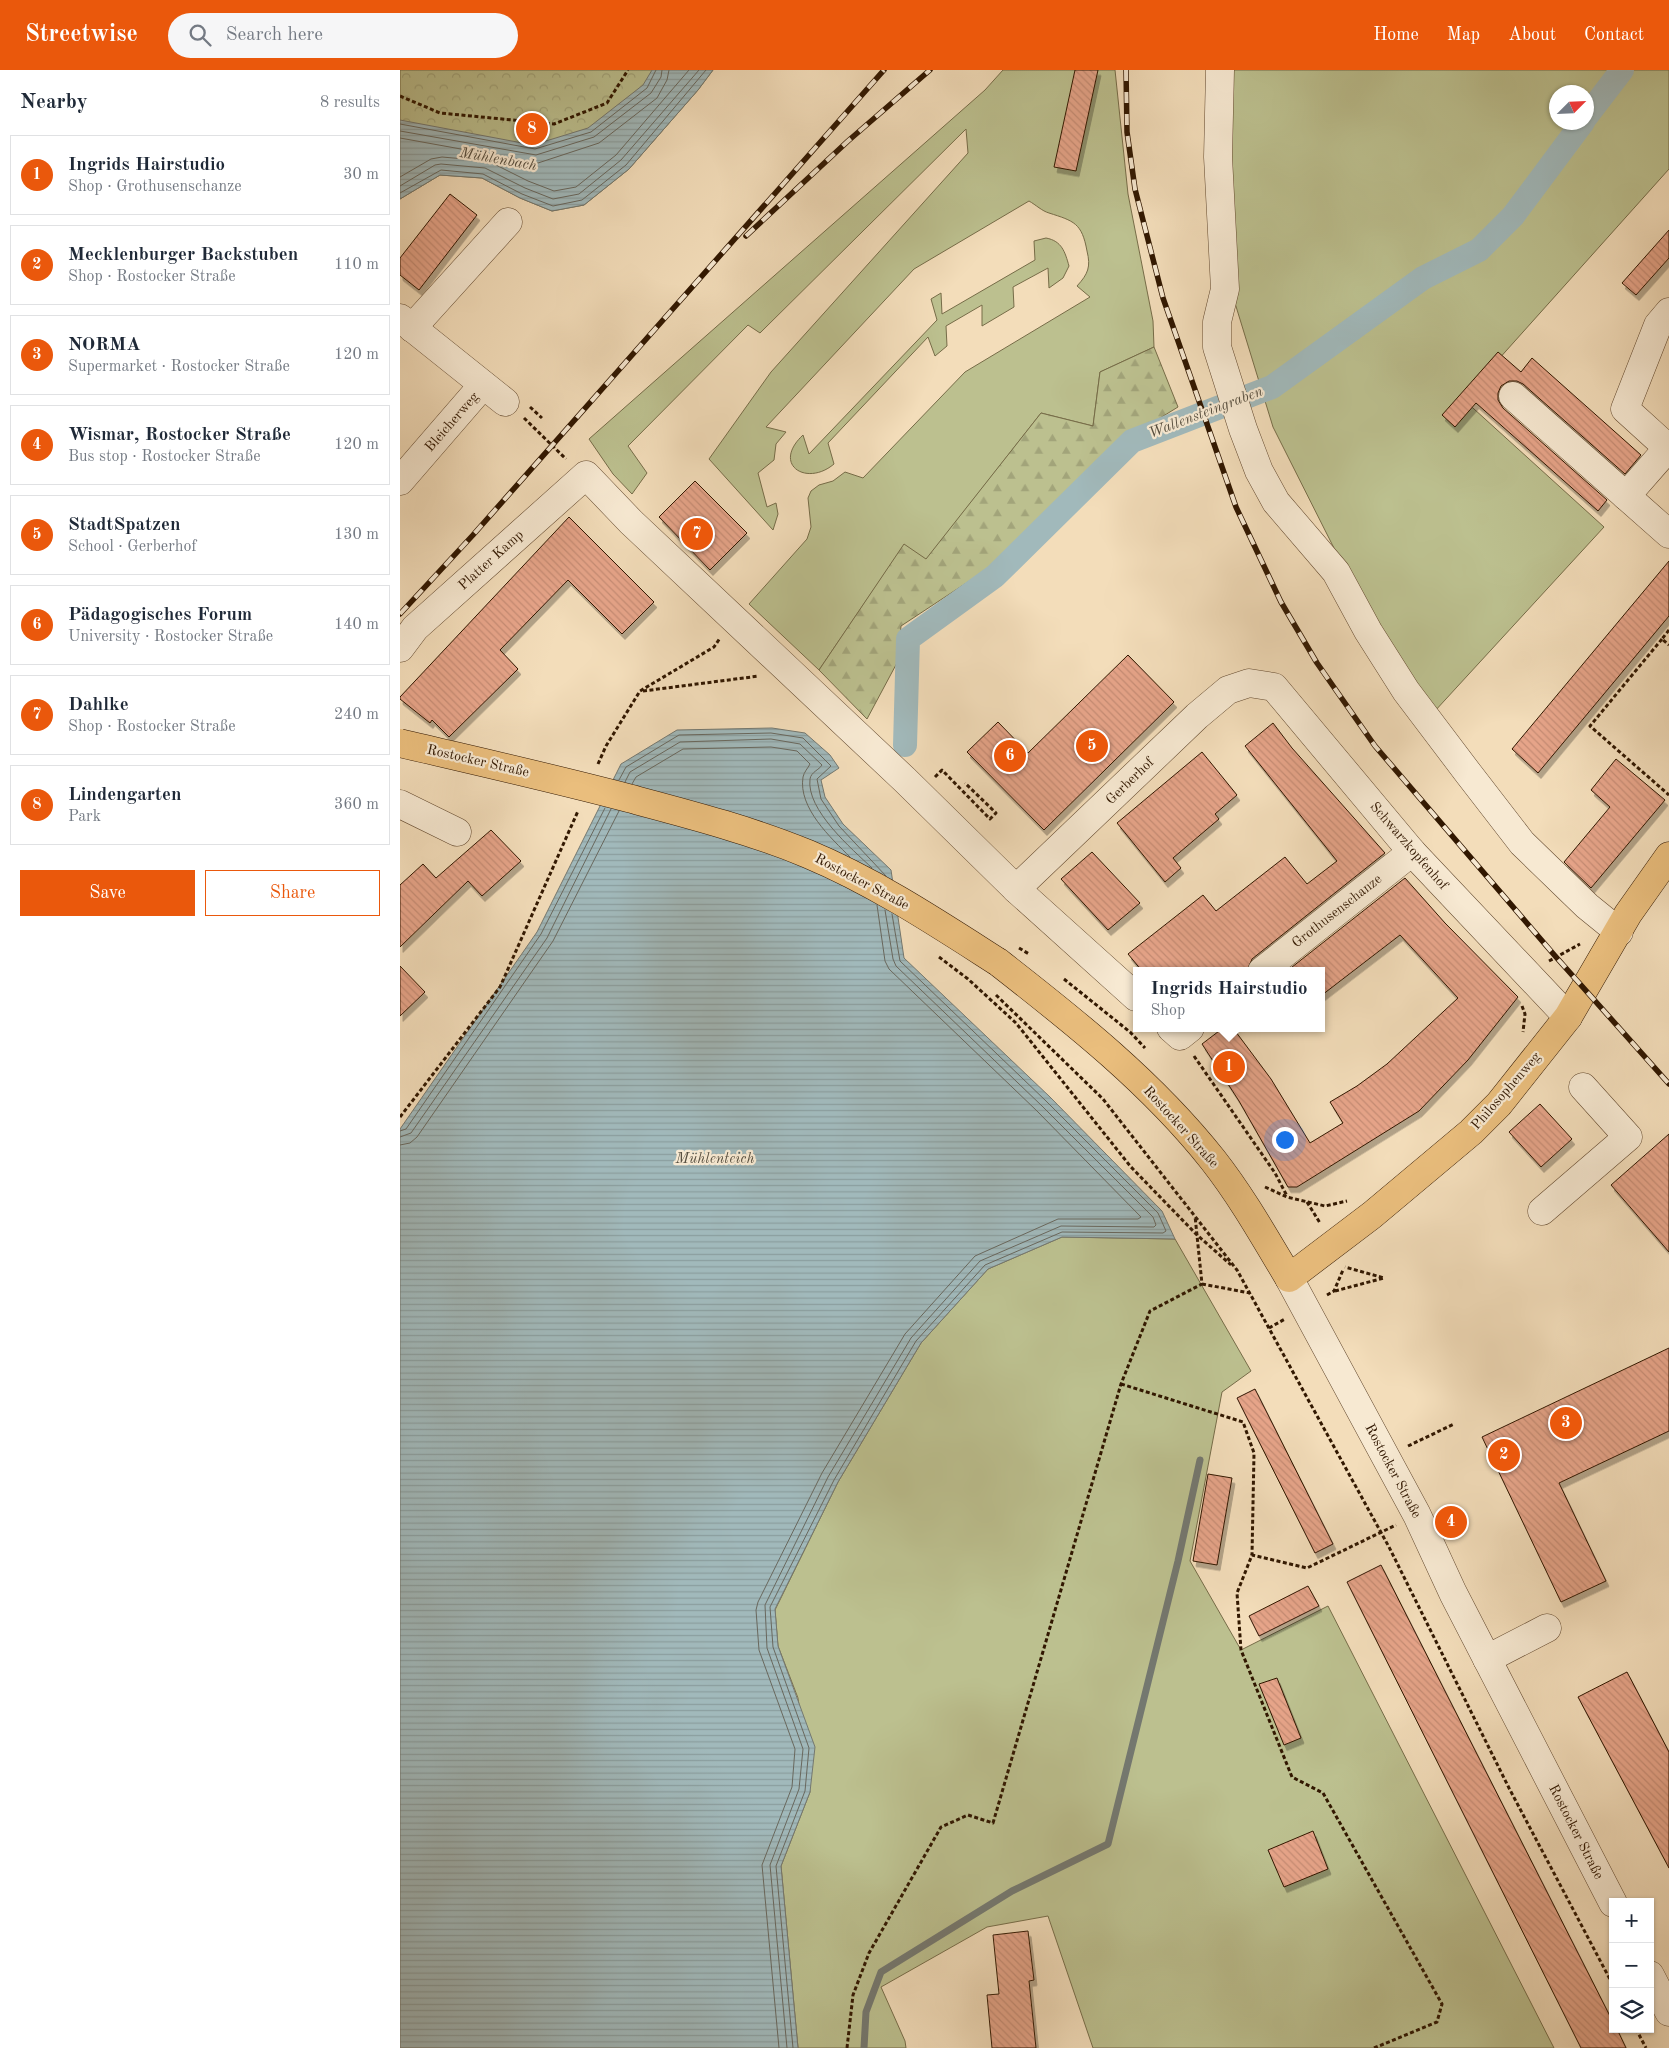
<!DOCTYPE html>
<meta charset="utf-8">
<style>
:root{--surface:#fff;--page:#f6f6f7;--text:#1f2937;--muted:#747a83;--line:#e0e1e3;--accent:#ea580c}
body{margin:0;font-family:"Old Standard TT",serif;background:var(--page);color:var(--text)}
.controls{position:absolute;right:15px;bottom:15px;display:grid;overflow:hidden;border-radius:0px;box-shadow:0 1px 4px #0004}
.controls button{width:45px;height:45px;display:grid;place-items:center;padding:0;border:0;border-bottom:1px solid var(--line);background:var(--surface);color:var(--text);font:25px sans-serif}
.compass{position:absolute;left:1149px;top:15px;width:45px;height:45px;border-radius:50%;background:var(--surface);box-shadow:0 1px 4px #0004;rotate:66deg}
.you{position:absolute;left:884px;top:1069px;width:18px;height:18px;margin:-12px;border:4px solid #fff;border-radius:50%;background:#1a73e8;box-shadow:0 0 0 8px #1a73e833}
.badge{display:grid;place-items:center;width:32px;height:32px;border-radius:50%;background:var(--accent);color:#fff;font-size:16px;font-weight:700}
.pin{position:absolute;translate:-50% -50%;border:2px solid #fff;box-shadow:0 1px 5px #0006}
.popup{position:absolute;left:733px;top:897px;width:192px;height:65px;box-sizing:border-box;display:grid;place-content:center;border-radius:0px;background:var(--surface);filter:drop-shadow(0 1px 4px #0005);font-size:16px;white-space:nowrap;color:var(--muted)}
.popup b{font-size:19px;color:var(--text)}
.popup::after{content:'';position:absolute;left:50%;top:100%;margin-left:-10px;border:10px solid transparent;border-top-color:var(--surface)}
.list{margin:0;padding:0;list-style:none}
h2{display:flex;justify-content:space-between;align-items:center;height:65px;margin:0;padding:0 20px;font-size:21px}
h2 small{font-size:16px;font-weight:400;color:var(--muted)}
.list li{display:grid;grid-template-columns:32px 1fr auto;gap:15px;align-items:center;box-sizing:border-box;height:80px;margin:0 10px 10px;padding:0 10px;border:1px solid var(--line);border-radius:0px}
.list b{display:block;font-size:19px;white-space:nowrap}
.list p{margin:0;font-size:16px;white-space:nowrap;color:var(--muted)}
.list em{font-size:16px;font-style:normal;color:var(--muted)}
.actions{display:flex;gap:10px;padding:15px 20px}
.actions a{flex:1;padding:11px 0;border:1px solid var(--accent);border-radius:0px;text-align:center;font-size:18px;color:var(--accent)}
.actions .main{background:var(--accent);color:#fff}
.icon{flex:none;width:28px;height:28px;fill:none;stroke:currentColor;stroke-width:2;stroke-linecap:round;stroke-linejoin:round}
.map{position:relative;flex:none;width:1269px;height:1978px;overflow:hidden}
header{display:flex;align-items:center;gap:30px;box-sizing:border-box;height:70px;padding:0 25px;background:var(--accent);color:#fff}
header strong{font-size:24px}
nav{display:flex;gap:28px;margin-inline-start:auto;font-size:18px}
.search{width:350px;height:45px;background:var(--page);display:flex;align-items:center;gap:12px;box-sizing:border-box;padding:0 18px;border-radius:28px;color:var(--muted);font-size:19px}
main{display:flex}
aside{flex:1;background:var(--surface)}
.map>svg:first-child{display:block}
.green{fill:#bcc08f;stroke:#766c48;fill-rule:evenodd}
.forest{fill:url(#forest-firs);stroke:#766c48}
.park{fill:url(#park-crowns);stroke:#766c48}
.water{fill:url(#water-rules);stroke:#747870}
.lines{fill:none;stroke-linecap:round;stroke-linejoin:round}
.shore{stroke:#69685e;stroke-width:1}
.stream{stroke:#747870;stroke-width:7}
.canal{stroke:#a1b9bb;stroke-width:24}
.building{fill:url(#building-back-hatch);stroke:#311700;filter:url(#shadow)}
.minor-casing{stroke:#62482e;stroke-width:29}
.major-casing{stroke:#311700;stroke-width:29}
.path{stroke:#311700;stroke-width:3;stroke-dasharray:4 2.5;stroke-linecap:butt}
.minor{stroke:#f7e9d2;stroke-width:28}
.major{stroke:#eabe7d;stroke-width:28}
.rail-casing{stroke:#311700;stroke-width:5.5}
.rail{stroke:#f7e9d2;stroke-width:4;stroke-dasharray:11;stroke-linecap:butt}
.major-bridge-casing{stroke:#311700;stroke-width:29;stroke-linecap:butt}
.path-bridge{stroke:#311700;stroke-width:3;stroke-dasharray:4 2.5;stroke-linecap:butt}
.major-bridge{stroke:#eabe7d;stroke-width:28}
.labels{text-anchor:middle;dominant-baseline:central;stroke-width:4.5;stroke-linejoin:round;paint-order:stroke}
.street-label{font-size:14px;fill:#311700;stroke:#f7e9d2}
.water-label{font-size:15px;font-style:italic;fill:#585041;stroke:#f7e9d2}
</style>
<header>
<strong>Streetwise</strong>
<div class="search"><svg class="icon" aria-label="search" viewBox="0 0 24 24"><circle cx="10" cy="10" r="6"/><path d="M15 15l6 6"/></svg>Search here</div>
<nav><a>Home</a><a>Map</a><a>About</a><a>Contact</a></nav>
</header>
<main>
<aside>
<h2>Nearby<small>8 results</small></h2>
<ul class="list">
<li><span class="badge">1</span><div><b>Ingrids Hairstudio</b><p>Shop · Grothusenschanze</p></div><em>30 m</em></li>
<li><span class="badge">2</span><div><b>Mecklenburger Backstuben</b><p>Shop · Rostocker Straße</p></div><em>110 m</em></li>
<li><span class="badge">3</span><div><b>NORMA</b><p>Supermarket · Rostocker Straße</p></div><em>120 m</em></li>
<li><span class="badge">4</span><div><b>Wismar, Rostocker Straße</b><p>Bus stop · Rostocker Straße</p></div><em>120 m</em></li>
<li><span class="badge">5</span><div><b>StadtSpatzen</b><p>School · Gerberhof</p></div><em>130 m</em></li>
<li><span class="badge">6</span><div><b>Pädagogisches Forum</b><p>University · Rostocker Straße</p></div><em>140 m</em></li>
<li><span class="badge">7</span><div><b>Dahlke</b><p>Shop · Rostocker Straße</p></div><em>240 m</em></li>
<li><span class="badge">8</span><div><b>Lindengarten</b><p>Park</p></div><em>360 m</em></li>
</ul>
<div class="actions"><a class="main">Save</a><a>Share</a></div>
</aside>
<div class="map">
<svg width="1269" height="1978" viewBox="0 0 1269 1978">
<defs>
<pattern id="forest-firs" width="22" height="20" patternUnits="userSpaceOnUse" patternTransform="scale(1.25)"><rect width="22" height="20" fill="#bcc08f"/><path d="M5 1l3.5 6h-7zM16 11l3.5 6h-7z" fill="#a2a47a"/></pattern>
<pattern id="park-crowns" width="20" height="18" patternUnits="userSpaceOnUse" patternTransform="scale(1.25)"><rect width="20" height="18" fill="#bcc08f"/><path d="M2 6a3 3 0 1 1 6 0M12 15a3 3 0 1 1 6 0" fill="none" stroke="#a2a47a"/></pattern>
<pattern id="water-rules" width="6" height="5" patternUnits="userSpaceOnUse" patternTransform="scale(1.25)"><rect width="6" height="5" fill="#a1b9bb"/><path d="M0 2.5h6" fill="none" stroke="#8b9e9f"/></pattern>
<pattern id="building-back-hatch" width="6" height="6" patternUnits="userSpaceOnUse" patternTransform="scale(1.25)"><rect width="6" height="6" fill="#e6a489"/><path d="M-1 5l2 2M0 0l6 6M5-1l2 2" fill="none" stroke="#c68c74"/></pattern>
<filter id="shadow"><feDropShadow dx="3" dy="5.5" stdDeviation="0" flood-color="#0004"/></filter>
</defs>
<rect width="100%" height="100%" fill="#f3ddba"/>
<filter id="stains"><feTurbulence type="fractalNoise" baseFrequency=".004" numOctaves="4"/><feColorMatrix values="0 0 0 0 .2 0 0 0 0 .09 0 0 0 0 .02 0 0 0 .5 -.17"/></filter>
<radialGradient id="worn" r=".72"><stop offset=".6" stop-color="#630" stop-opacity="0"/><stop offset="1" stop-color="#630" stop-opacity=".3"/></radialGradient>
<g class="green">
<path d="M 603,0 L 715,0 L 728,124 L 753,251 L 754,277 L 700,302 L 693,356 L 641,343 L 526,490 L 504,475 L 419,600 L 349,534 L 407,469 L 411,457 L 408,428 L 411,421 L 419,415 L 433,411 L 445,402 L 463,408 L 565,302 L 690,227 L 677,216 C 688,204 691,197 687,181 C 682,153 674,151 649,143 C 642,141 636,135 629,131 L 514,199 L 366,357 L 386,362 L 376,374 L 374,390 L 358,403 L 367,437 L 376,433 L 378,444 L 373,460 L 309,389 L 371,302 L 568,83 L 566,59 L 360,263 L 348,255 L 228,376 L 247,403 L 232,424 L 213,404 L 189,369 L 585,20 Z"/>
<path d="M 809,0 L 1269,0 L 1269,99 L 1063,329 L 1204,457 L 1034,642 L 987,572 L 939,488 L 873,357 L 827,207 ZM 1156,22 L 1186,22 L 1186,52 L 1156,52 Z"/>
<path d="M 646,168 C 662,171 665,182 669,196 L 663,208 L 649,218 L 648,198 L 613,217 L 614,237 L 582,256 L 582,235 L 546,256 L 547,276 L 535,286 L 528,267 L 428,373 L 434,394 C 407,417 371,395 403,365 L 409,384 L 537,250 L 531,229 L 541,223 L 542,244 L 635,190 L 634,171 Z"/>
<path d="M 662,1167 L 775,1169 L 851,1301 L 822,1322 L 790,1491 L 841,1580 L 928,1536 L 1154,1978 L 693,1978 L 648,1846 L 587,1857 L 481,1917 L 505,1971 L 506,1978 L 398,1978 L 381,1796 L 410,1722 L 398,1628 L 378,1576 L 375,1540 L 438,1412 L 521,1273 L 588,1199 Z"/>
</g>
<path class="forest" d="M 754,277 L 778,337 L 721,372 L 586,500 L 501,556 L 498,591 L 467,649 L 419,600 L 504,474 L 526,489 L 641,343 L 693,356 L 700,302 Z"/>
<path class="park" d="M 0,0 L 313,0 L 298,20 L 229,99 L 184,135 L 152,141 L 120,128 L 82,108 L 40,105 L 0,129 Z"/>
<g class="water">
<path d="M 252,0 L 313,0 L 298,20 L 229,99 L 184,135 L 152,141 L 120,128 L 82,108 L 40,105 L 0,129 L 0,50 L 133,75 L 188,58 L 243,15 Z"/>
<path d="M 372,658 L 405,663 L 430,685 L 439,698 L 421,710 L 425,727 L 443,754 L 491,800 L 504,888 L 650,1027 L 762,1141 L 775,1169 L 662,1167 L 588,1199 L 521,1273 L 438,1412 L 375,1539 L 378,1576 L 415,1677 L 410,1722 L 381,1796 L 398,1978 L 0,1978 L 0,1059 L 137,862 L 221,694 L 277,660 Z"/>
</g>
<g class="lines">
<g class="shore">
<path d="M 0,54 L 135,79 L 191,62 L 247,18 L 256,0"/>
<path d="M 0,61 L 136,85 L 194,67 L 251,23 L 261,7 L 262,0"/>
<path d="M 0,68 L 138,93 L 199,73 L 257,28 L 267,10 L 269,0"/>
<path d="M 0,107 L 31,89 L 42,87 L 88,91 L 128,111 L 154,121 L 176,117 L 216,85 L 289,0"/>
<path d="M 0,116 L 35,95 L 41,94 L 85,98 L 125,118 L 153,129 L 179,124 L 221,90 L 299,0"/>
<path d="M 0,123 L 41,100 L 83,104 L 122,124 L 153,136 L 182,130 L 226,95 L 306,0"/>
<path d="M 219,710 L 226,697 L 279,665 L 371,663 L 403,668 L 431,696 L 417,709 L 421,729 L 439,756 L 486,806"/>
<path d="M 225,712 L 230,702 L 280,672 L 371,669 L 400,674 L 422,695 C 419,700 411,702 410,709 C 406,740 452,779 472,798"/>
<path d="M 232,714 L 236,707 L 283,679 L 371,677 L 397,681 L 410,694 C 408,698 404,702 403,707 C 398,738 431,768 450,787"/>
<path d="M 0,1061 L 6,1059 L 141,864 L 205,738"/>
<path d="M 0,1067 L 11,1063 L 147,868 L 211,739"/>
<path d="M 0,1075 L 10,1073 L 17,1067 L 153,871 L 219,741"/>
<path d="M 379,1978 L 362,1795 L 392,1717 L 395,1679 L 359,1580 L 356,1540 L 358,1532 L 422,1403 L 505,1264 L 575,1186 L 658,1149 L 738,1149 L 741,1147 L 637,1041 L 489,899 L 485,891 L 477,835"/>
<path d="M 387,1978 L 370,1795 L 399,1719 L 403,1679 L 367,1578 L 365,1535 L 428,1407 L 511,1268 L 580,1191 L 661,1156 L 754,1157 L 756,1155 L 753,1147 L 642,1036 L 496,896 L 493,889 L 485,840"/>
<path d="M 393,1978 L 376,1796 L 405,1721 L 409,1678 L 373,1577 L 370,1537 L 434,1410 L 516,1271 L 585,1195 L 662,1162 L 763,1163 L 766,1161 L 758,1143 L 646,1031 L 500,891 L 492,844"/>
</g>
<path class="stream" d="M 464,1978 L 466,1942 L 481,1902 L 612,1821 L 708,1774 L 778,1491 L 800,1390"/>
<g class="canal">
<path d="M 1186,47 L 1222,0"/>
<path d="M 505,675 L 508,569 L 595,506 L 732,371 L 872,317 L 1023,208 L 1079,180 L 1113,146 L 1183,52"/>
</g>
</g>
<g class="building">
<path d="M 675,0 L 698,0 L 676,101 L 654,97 Z"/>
<path d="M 50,124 L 77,145 L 19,220 L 0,205 L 0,188 Z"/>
<path d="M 1269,160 L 1269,188 L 1236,225 L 1222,213 Z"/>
<path d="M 1098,282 L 1121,302 L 1132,288 L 1241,385 L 1225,404 L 1123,314 L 1117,311 L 1109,311 L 1101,316 L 1098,323 L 1098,330 L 1103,338 L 1207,430 L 1198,441 L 1076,333 L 1055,357 L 1042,345 Z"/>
<path d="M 295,411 L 347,463 L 310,500 L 259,447 Z"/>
<path d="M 169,447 L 254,532 L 222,564 L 168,510 L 100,580 L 118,599 L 49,667 L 32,650 L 30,653 L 0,629 L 0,627 Z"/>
<path d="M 1269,491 L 1269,546 L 1138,703 L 1112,679 Z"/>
<path d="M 728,585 L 774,632 L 644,760 L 567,682 L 598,652 L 628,683 Z"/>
<path d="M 873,653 L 892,678 L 985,783 L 852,889 L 847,901 L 742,901 L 728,884 L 803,825 L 816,841 L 885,787 L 907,814 L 937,791 L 845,676 Z"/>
<path d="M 802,682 L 837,725 L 815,744 L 819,749 L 773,788 L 781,798 L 765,812 L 717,753 Z"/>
<path d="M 1216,689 L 1265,730 L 1191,818 L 1164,792 L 1210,737 L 1191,720 Z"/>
<path d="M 91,760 L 121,791 L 82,826 L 68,811 L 0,877 L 0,815 L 23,794 L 36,808 Z"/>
<path d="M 692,782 L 740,833 L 708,860 L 661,809 Z"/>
<path d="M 1005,808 L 1045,853 L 1118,927 L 1068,990 L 1019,1041 L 897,1117 L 888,1117 L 839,1031 L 802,974 L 823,958 L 833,958 L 871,1009 L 910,1073 L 943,1053 L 930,1032 L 957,1016 L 987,994 L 1058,928 L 1000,865 L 922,925 L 922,901 L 887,901 Z"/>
<path d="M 0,896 L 25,922 L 0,946 Z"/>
<path d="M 1140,1034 L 1172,1069 L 1141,1097 L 1109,1062 Z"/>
<path d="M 1269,1064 L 1269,1182 L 1211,1115 Z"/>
<path d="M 1269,1278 L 1269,1361 L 1159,1413 L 1206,1511 L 1161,1532 L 1082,1367 Z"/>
<path d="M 855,1319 L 933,1474 L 915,1483 L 837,1328 Z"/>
<path d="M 808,1404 L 832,1408 L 817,1495 L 793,1491 Z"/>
<path d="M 981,1495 L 1213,1952 L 1213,1959 L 1217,1959 L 1226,1978 L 1181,1978 L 947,1512 Z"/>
<path d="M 908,1516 L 919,1536 L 859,1566 L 849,1546 Z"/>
<path d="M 1227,1602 L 1269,1682 L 1269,1798 L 1178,1627 Z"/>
<path d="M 877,1608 L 901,1668 L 884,1675 L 859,1614 Z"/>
<path d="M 913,1761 L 928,1799 L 884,1817 L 868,1780 Z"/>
<path d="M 628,1861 L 634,1910 L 629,1911 L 636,1978 L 592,1978 L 587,1925 L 599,1924 L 593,1865 Z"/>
</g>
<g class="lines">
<defs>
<g id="minor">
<path d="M 820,0 L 818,87 L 825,219 L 817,252 L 817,277 L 843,359 L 859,401 L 876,432 L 936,502 L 968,561 L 1006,621 L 1068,703 L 1122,773 L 1187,836 L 1219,862"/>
<path d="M 1269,242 L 1258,255 L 1225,339 L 1269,379"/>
<path d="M 0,248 L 105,332"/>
<path d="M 12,258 L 108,152"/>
<path d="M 1113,326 L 1269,464"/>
<path d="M 0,411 L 83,315"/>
<path d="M 1226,426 L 1268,378"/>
<path d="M 0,578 L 15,558 L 186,405 L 231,452 L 505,710 L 616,819 L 736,927"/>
<path d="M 0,734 L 57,762"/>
<path d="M 616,819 L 797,646 L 828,620 L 849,613 L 874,617 L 1012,782 L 1168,947"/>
<path d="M 862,901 L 1012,782"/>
<path d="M 771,958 L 780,966 L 790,958"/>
<path d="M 1142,1141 L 1228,1067 L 1183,1017"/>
<path d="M 889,1208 L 1017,1445 L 1053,1523 L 1213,1833"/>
<path d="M 1087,1589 L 1147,1558"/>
<path d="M 1250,1905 L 1269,1942"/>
</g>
<path id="major" d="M 598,892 C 675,952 752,1013 813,1090 C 842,1127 865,1168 889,1208 L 972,1145 L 1071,1062 L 1099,1034 L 1168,947 L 1228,844 L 1269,786"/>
</defs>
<use href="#minor" class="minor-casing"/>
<use href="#major" class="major-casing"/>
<g class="path">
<path d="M 0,26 L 40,43 L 154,54 L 207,33 L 228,0"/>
<path d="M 130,337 L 142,348"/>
<path d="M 124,348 L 166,389"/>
<path d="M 1269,560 L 1262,569 L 1269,575"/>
<path d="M 1262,569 L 1190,656 L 1269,725"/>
<path d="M 243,621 L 359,606"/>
<path d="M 198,694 L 206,676 L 240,621 L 314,577 L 320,568"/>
<path d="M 535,707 L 542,700 L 590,749 L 596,743 L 565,713"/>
<path d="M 539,887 L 568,909 L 616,953 L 731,1097 L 796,1164 L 831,1195"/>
<path d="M 1149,891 L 1180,874"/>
<path d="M 664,909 L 730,962 L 745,978"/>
<path d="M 596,925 L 703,1029 L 837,1200 L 989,1477 L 1109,1718 L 1213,1915"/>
<path d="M 1122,936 L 1125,944 L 1123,962"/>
<path d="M 794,986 L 875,1103 L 887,1126"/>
<path d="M 0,1047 L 100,917 L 178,741"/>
<path d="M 865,1117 L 887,1127 L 925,1136 L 947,1131"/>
<path d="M 907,1132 L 920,1153"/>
<path d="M 802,1214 L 850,1223"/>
<path d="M 935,1221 L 984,1208 L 945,1197"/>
<path d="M 927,1225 L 934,1221 L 943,1200"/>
<path d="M 869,1258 L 885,1249"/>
<path d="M 721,1314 L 843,1352 L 854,1383 L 852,1485"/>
<path d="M 1008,1376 L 1054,1354"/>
<path d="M 1236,1959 L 1246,1978"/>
<path d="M 447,1978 L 453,1925 L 469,1883 L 541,1757 L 568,1745 L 593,1753 L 721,1314 L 750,1241 L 802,1214 L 795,1146"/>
<path d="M 974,1978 L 1037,1952 L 1042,1934 L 923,1723 L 892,1707 L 841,1580 L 837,1523 L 852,1485 L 907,1498 L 996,1455"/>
</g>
<use href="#minor" class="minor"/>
<use href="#major" class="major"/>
<defs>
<g id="rail">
<path d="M 726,0 L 727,62 L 735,119 L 763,228 L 836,437 L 881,532 L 917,593 L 975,676 L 1156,887 L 1269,1014"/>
<path d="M 346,166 L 448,71 L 530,0"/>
<path d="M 0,544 L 73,465 L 484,0"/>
</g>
</defs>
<use href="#rail" class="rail-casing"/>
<use href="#rail" class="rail"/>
<defs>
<path id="major-bridge" d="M 0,673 C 76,691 152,708 228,728 C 288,744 350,760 408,784 C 475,812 537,853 598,892"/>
</defs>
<use href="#major-bridge" class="major-bridge-casing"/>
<path class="path-bridge" d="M 619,878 L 629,884"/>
<use href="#major-bridge" class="major-bridge"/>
</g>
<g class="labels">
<g class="street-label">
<text transform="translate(52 352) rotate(-49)">Bleicherweg</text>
<text transform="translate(91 490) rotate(-42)">Platter Kamp</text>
<text transform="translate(78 691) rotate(13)">Rostocker Straße</text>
<text transform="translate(730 711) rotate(-44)">Gerberhof</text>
<text transform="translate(1009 776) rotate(49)">Schwarzkopfenhof</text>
<text transform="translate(462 812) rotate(28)">Rostocker Straße</text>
<text transform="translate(937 841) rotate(-38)">Grothusenschanze</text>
<text transform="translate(1106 1021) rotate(-49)">Philosophenweg</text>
<text transform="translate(781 1057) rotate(48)">Rostocker Straße</text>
<text transform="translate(993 1401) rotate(62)">Rostocker Straße</text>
<text transform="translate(1176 1762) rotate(63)">Rostocker Straße</text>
</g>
<g class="water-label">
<text transform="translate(98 90) rotate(10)">Mühlenbach</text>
<text transform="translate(806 343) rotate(-21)">Wallensteingraben</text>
<text x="315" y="1089">Mühlenteich</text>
</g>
</g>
<rect width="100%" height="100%" filter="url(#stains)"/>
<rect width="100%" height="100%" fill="url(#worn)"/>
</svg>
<div class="controls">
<button>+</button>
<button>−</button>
<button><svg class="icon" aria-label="layers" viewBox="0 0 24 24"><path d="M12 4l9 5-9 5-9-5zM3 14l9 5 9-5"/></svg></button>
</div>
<svg class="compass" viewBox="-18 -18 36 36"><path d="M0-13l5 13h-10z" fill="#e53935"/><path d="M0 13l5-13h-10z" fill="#747a83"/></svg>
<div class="you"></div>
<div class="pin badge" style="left:829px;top:997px">1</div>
<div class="popup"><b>Ingrids Hairstudio</b>Shop</div>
<div class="pin badge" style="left:1104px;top:1385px">2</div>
<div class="pin badge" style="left:1166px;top:1353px">3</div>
<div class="pin badge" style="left:1051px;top:1452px">4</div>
<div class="pin badge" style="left:692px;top:676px">5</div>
<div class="pin badge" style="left:610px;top:686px">6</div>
<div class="pin badge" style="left:297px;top:464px">7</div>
<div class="pin badge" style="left:132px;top:59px">8</div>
</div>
</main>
